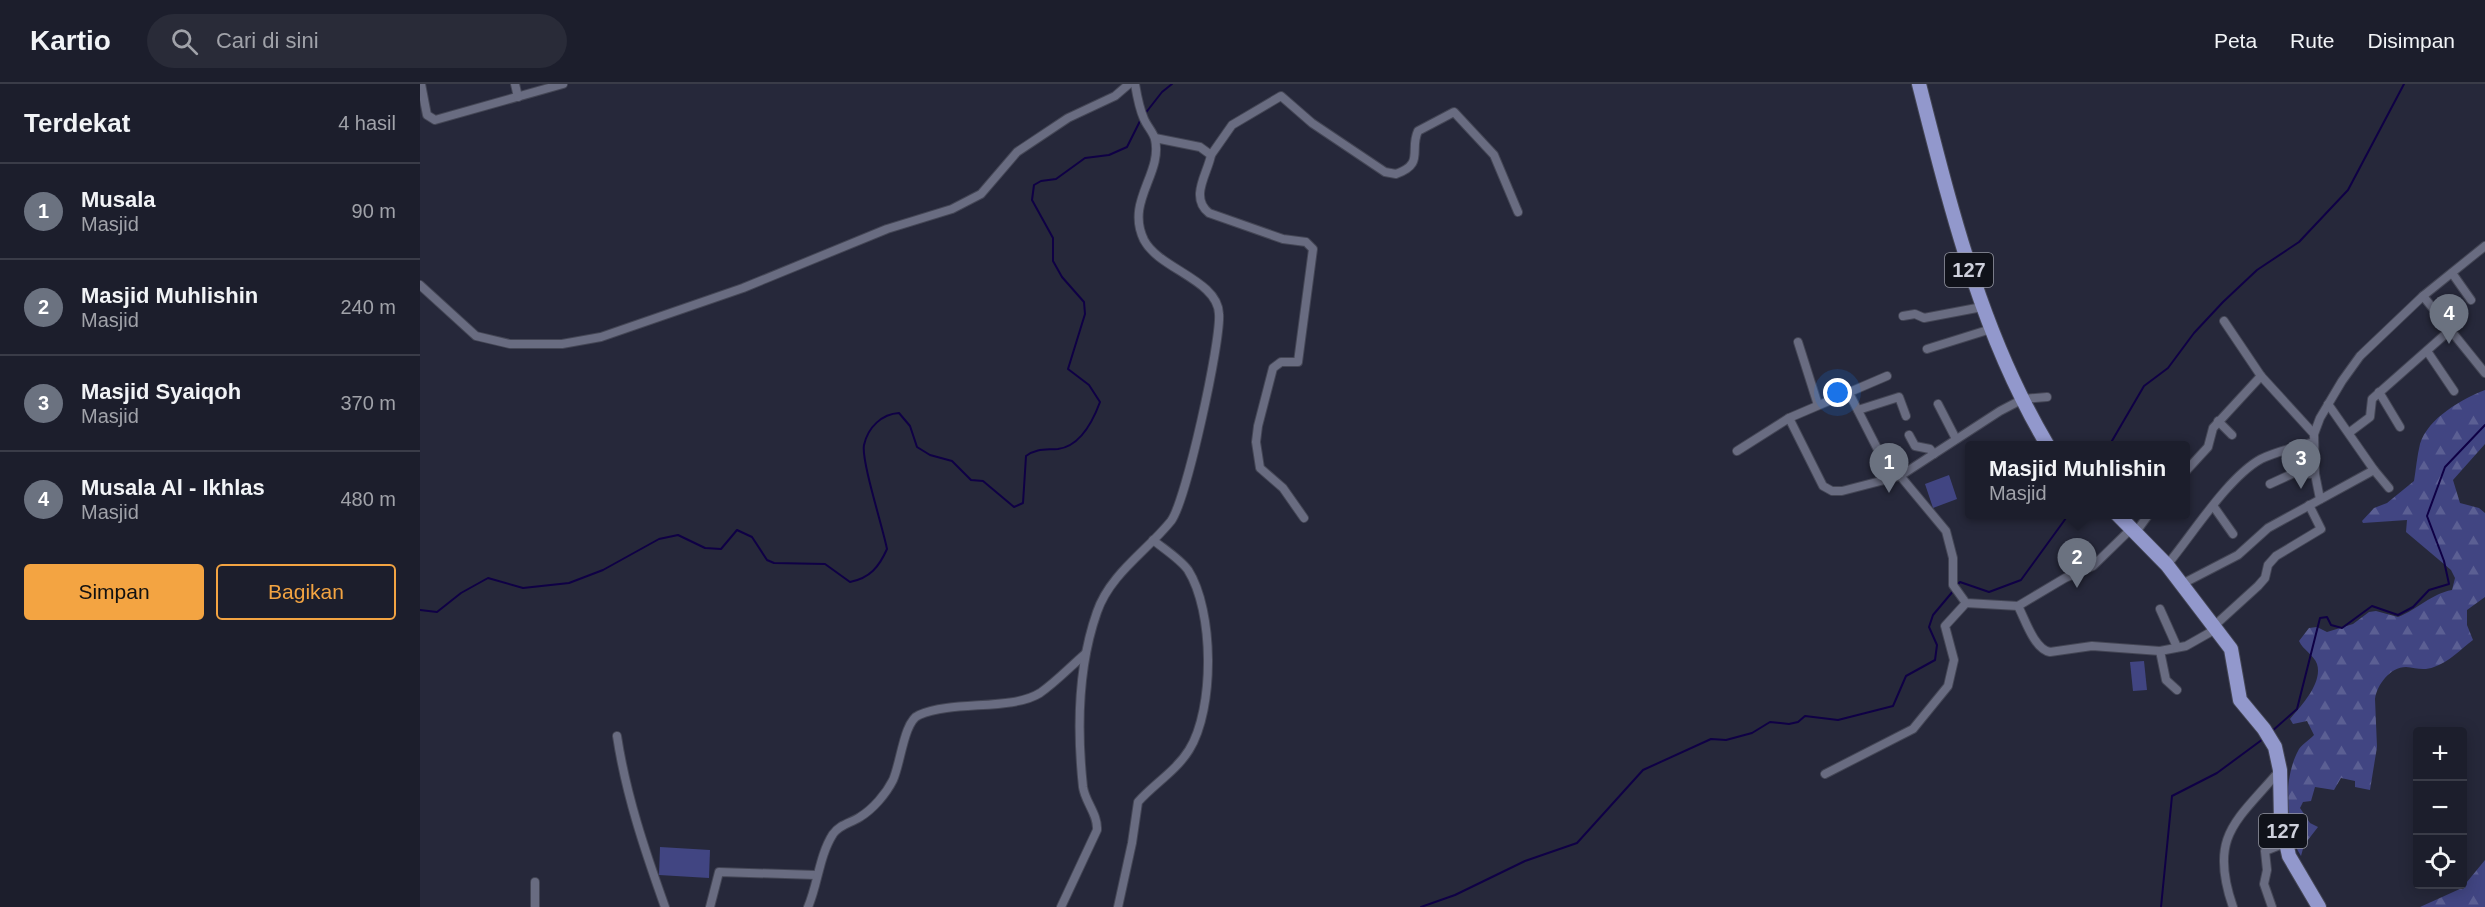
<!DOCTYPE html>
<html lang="id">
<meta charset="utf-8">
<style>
:root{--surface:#1c1e2c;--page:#292b38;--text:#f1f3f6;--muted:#a0a2a9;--line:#3a3c48;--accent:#f3a442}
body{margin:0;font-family:Helvetica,sans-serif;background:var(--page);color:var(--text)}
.controls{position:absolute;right:18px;bottom:18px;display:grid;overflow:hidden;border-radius:6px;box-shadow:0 3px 15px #0003}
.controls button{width:54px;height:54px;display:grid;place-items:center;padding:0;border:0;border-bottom:2px solid var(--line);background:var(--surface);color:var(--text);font:30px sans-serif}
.you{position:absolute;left:1418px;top:309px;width:21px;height:21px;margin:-15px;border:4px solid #fff;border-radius:50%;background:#1a73e8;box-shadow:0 0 0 9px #1a73e833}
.badge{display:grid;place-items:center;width:39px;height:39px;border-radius:50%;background:var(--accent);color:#fff;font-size:20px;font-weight:700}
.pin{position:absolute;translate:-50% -50px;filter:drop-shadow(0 2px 3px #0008)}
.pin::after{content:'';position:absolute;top:32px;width:21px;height:18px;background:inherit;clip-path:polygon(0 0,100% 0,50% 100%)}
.popup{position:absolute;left:1545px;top:357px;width:225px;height:78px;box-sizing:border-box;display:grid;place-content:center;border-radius:6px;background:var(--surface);filter:drop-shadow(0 2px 4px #0005);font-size:20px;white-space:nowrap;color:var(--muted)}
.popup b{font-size:22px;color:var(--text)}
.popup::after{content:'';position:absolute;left:50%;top:100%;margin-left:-12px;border:12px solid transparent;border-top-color:var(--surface)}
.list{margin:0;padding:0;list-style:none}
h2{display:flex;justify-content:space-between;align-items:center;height:78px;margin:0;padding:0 24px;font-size:26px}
h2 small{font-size:20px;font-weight:400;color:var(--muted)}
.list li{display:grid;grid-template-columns:39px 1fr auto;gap:18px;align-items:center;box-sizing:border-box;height:96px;padding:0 24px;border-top:2px solid var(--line)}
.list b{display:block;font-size:22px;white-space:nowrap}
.list p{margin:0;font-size:20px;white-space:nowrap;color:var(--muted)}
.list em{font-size:20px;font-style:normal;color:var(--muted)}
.actions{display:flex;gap:12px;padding:18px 24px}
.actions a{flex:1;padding:14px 0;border:2px solid var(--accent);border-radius:6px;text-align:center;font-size:21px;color:var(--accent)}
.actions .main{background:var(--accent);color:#111}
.icon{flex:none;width:33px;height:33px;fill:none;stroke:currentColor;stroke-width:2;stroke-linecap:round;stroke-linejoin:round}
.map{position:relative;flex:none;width:2065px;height:823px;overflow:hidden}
header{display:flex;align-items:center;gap:36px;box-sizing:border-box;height:84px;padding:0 30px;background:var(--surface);border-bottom:2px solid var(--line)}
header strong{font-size:28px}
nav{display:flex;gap:33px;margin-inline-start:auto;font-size:21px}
.search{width:420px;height:54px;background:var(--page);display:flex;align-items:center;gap:15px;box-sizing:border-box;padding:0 21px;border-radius:33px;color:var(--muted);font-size:22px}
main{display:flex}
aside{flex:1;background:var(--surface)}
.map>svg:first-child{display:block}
.green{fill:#414582}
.forest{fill:url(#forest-firs)}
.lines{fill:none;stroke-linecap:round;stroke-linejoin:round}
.stream{stroke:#0f0045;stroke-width:2}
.street-casing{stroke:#444655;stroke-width:10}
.primary-casing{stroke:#444655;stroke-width:16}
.street{stroke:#696c81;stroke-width:8}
.primary{stroke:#9298cc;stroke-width:14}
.labels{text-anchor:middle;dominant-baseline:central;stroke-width:6;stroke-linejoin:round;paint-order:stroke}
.shield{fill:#10121a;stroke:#9597a2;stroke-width:1.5}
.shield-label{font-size:20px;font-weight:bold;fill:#ced0dc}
</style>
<header>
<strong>Kartio</strong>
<div class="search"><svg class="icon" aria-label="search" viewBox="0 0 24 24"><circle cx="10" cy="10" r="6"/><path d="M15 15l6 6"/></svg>Cari di sini</div>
<nav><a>Peta</a><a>Rute</a><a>Disimpan</a></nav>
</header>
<main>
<aside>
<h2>Terdekat<small>4 hasil</small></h2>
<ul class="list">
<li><span class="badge" style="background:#6b7280">1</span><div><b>Musala</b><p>Masjid</p></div><em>90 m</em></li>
<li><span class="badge" style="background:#6b7280">2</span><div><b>Masjid Muhlishin</b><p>Masjid</p></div><em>240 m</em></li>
<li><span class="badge" style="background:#6b7280">3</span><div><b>Masjid Syaiqoh</b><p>Masjid</p></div><em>370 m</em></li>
<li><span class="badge" style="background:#6b7280">4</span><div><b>Musala Al - Ikhlas</b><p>Masjid</p></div><em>480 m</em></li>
</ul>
<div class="actions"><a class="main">Simpan</a><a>Bagikan</a></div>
</aside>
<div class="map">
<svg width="2065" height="823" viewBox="0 0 2065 823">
<defs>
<pattern id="forest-firs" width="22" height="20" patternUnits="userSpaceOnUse" patternTransform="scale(1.5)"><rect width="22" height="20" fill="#414582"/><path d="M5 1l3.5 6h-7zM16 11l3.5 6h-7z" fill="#5b5f93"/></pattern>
</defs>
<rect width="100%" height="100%" fill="#26283a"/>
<g class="green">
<path d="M 1529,391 L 1537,415 L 1513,424 L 1505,400 Z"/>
<path d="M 1724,577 L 1727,606 L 1713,607 L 1710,578 Z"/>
<path d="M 240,763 L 290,766 L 289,794 L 239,791 Z"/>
</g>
<g class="forest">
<path d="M 2065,306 L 2065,360 L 2033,396 L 2040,419 L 2059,424 L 2065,429 L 2065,513 L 2047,526 L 2047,541 L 2053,556 C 2041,565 2029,578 2014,583 C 2004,587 1996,584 1986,583 C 1970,583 1957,601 1955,615 L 1957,663 L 1950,706 L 1935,703 L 1935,697 L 1921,694 L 1914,706 L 1895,703 L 1891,717 L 1883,718 L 1880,724 L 1890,739 L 1898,743 L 1884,761 L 1881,772 C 1864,746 1863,695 1878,667 C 1880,662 1889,656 1894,651 L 1887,637 L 1873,640 L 1870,635 C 1881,622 1903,599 1897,580 C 1894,571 1883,566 1879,557 L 1889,544 L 1897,543 L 1907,548 L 1933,540 L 1949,528 L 1956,527 L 1978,533 C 1998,525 2011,510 2032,506 L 2035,494 L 2031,486 L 1986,448 L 1987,436 L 1943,439 L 1942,437 L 1954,424 L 1967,419 L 1994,397 C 1996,385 1997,372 2000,360 C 2008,334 2042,315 2065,306 Z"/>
<path d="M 2065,776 L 2065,823 L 2000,823 L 2042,804 Z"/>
</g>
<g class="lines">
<g class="stream">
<path d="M 724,31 L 742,8 L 752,0"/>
<path d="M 1689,362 L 1724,302 L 1748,284 L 1774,249 L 1803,218 L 1837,186 L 1879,158 L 1928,106 L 1984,0"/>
<path d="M 1537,501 L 1540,498 L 1569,508 L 1601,496 L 1649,430"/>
<path d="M 0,526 L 17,528 L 41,509 L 68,494 L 103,504 L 149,499 L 183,486 L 239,455 L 258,451 L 285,464 L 301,465 L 317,446 L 332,453 L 347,476 L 354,479 L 405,480 L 430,498 C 450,494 459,483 467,465 C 463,444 441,376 444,361 C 448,343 462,330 479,329 L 490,342 L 497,363 L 510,371 L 532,377 L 551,396 L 563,397 L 594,423 L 603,419 L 606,372 C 617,364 625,366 638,365 C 661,362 673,337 680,318 L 669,301 L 648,285 L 665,230 L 664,218 L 642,193 L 633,177 L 633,154 L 612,116 L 614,101 L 621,97 L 636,95 L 665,74 L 689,71 L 707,63 L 721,35"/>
<path d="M 1851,648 L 1877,625 L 1900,534 L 1907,533 L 1911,541 L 1922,544 L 1952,522 L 1978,531 L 1993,523 L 2009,506 L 2029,500 L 2024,477 L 2007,432 L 2025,383 L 2065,341"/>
<path d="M 1001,823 L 1035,811 L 1105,777 L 1157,759 L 1223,686 L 1291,655 L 1306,656 L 1332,649 L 1350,638 L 1369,640 L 1378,638 L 1385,632 L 1418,636 L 1473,622 L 1486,592 L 1515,576 L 1517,561 L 1509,543 L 1513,531 L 1534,506"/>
<path d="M 1741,823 L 1752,712 L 1797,689 L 1843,655"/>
</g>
<defs>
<g id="street">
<path d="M 1,0 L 7,31 L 15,36 L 143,0"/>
<path d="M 95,0 L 98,13"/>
<path d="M 735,54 L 780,63 L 791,71 C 788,89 769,113 789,129 L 863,155 L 886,158 L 893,165 L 878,278 L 861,278 L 853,284 L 838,342 L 836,358 L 840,384 L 863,404 L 884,434"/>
<path d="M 791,71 L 812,41 L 861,12 L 892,39 L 965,88 L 976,90 C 1005,80 989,66 998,47 L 1034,28 L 1074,71 L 1098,128"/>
<path d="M 2032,189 L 2051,216"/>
<path d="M 0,201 L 56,252 L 90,260 L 142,260 L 181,253 L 323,204 L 467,145 L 532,125 L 561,110 L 597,68 L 648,34 L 695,12 L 709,0"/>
<path d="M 2003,212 L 2065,289"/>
<path d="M 1483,232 L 1495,230 L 1504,234 L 1562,223"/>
<path d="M 1804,237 L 1841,292 L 1894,350"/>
<path d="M 1378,258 L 1398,321"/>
<path d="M 1507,265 L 1571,245"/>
<path d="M 2007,267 L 2034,307"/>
<path d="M 1959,308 L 1980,343"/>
<path d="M 1429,309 L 1457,364 L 1526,447 L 1533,474 L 1533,501 L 1546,519 L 1598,522 L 1645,494 L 1673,482 L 1712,444"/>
<path d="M 1518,320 L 1536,355"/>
<path d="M 1438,326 L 1479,313 L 1486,332"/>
<path d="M 1369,334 L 1403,402 L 1412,407 L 1422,407 L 1480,392 L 1580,327 L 1603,315 L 1627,313"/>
<path d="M 1798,337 L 1812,351"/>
<path d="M 1930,348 L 1950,333 L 1952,315 L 2029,247"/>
<path d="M 1489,351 L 1495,362 L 1510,365 L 1514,370"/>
<path d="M 1317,367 L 1369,334 L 1467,292"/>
<path d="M 1954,386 L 1969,404"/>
<path d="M 1765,388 L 1788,363 L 1793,344 L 1841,292"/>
<path d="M 1850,400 L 1874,389 L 1895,390"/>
<path d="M 1900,415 L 1895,390 L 1894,350 L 1900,334 L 1922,297 L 1940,272 L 2003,212 L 2065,162"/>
<path d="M 1794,423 L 1813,450"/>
<path d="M 1716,448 L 1729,430"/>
<path d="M 1747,481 C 1772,451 1808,393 1841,375 C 1857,367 1877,363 1894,358"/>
<path d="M 1762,500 L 1818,471 L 1848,444 L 1954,386 L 1908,320"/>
<path d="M 1598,522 C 1605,535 1614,565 1630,568 L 1672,562 L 1740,567 L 1766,562 L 1796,545"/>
<path d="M 1740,525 L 1757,563"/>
<path d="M 1794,542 L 1838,502 L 1845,494 L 1848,481 L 1856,472 L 1901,445 L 1889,421"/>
<path d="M 1740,567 L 1746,596 L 1757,606"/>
<path d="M 197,652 C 206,711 225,767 245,823"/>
<path d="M 1405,690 L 1493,645 L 1528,602 L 1534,576 L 1525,542 L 1546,519"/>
<path d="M 115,798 L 115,823"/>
<path d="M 290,823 L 299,788 L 396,791"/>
<path d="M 388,823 C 398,800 399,772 413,750 C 420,740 431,739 440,733 C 453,725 466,710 473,696 C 481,678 484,637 499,631 C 533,616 591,627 620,609 C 636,598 650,583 665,570"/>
<path d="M 641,823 L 677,746 C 678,730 665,718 663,703 C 657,647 658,582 677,528 C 690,490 727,467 751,437 C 766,417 801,258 799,230 C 798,196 739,185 724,156 C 705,117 743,90 735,55 C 733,48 727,42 724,35 C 719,24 717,12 715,0"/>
<path d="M 698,823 L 712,759 L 718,718 C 734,700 756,687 769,666 C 795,624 794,527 768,486 C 760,475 744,465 733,456"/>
<path d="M 1813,823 C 1788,751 1817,737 1860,686"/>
<path d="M 1852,823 L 1844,800 L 1847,786 L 1845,767 L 1865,759"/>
</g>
<g id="primary">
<path d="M 1499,0 C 1531,125 1561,250 1628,362"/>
<path d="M 1697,430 L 1747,481 L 1811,565 L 1820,616 L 1844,645 L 1855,663 L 1860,686 L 1861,736 L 1869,772 L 1899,823"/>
</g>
</defs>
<use href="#street" class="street-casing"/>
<use href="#primary" class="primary-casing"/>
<use href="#street" class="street"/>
<use href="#primary" class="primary"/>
</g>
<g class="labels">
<g class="shield">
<rect x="1525" y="169" width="48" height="34" rx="4.5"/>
<rect x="1839" y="730" width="48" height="34" rx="4.5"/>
</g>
<g class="shield-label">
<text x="1549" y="186">127</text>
<text x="1863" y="747">127</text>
</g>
</g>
</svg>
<div class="controls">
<button>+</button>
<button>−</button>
<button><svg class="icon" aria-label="locate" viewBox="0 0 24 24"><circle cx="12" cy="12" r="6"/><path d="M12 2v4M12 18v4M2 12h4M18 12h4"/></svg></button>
</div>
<div class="you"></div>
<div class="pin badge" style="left:1469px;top:409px;background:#6b7280">1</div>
<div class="pin badge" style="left:1657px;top:504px;background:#6b7280">2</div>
<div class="popup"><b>Masjid Muhlishin</b>Masjid</div>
<div class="pin badge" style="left:1881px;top:405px;background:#6b7280">3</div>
<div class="pin badge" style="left:2029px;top:260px;background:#6b7280">4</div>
</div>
</main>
